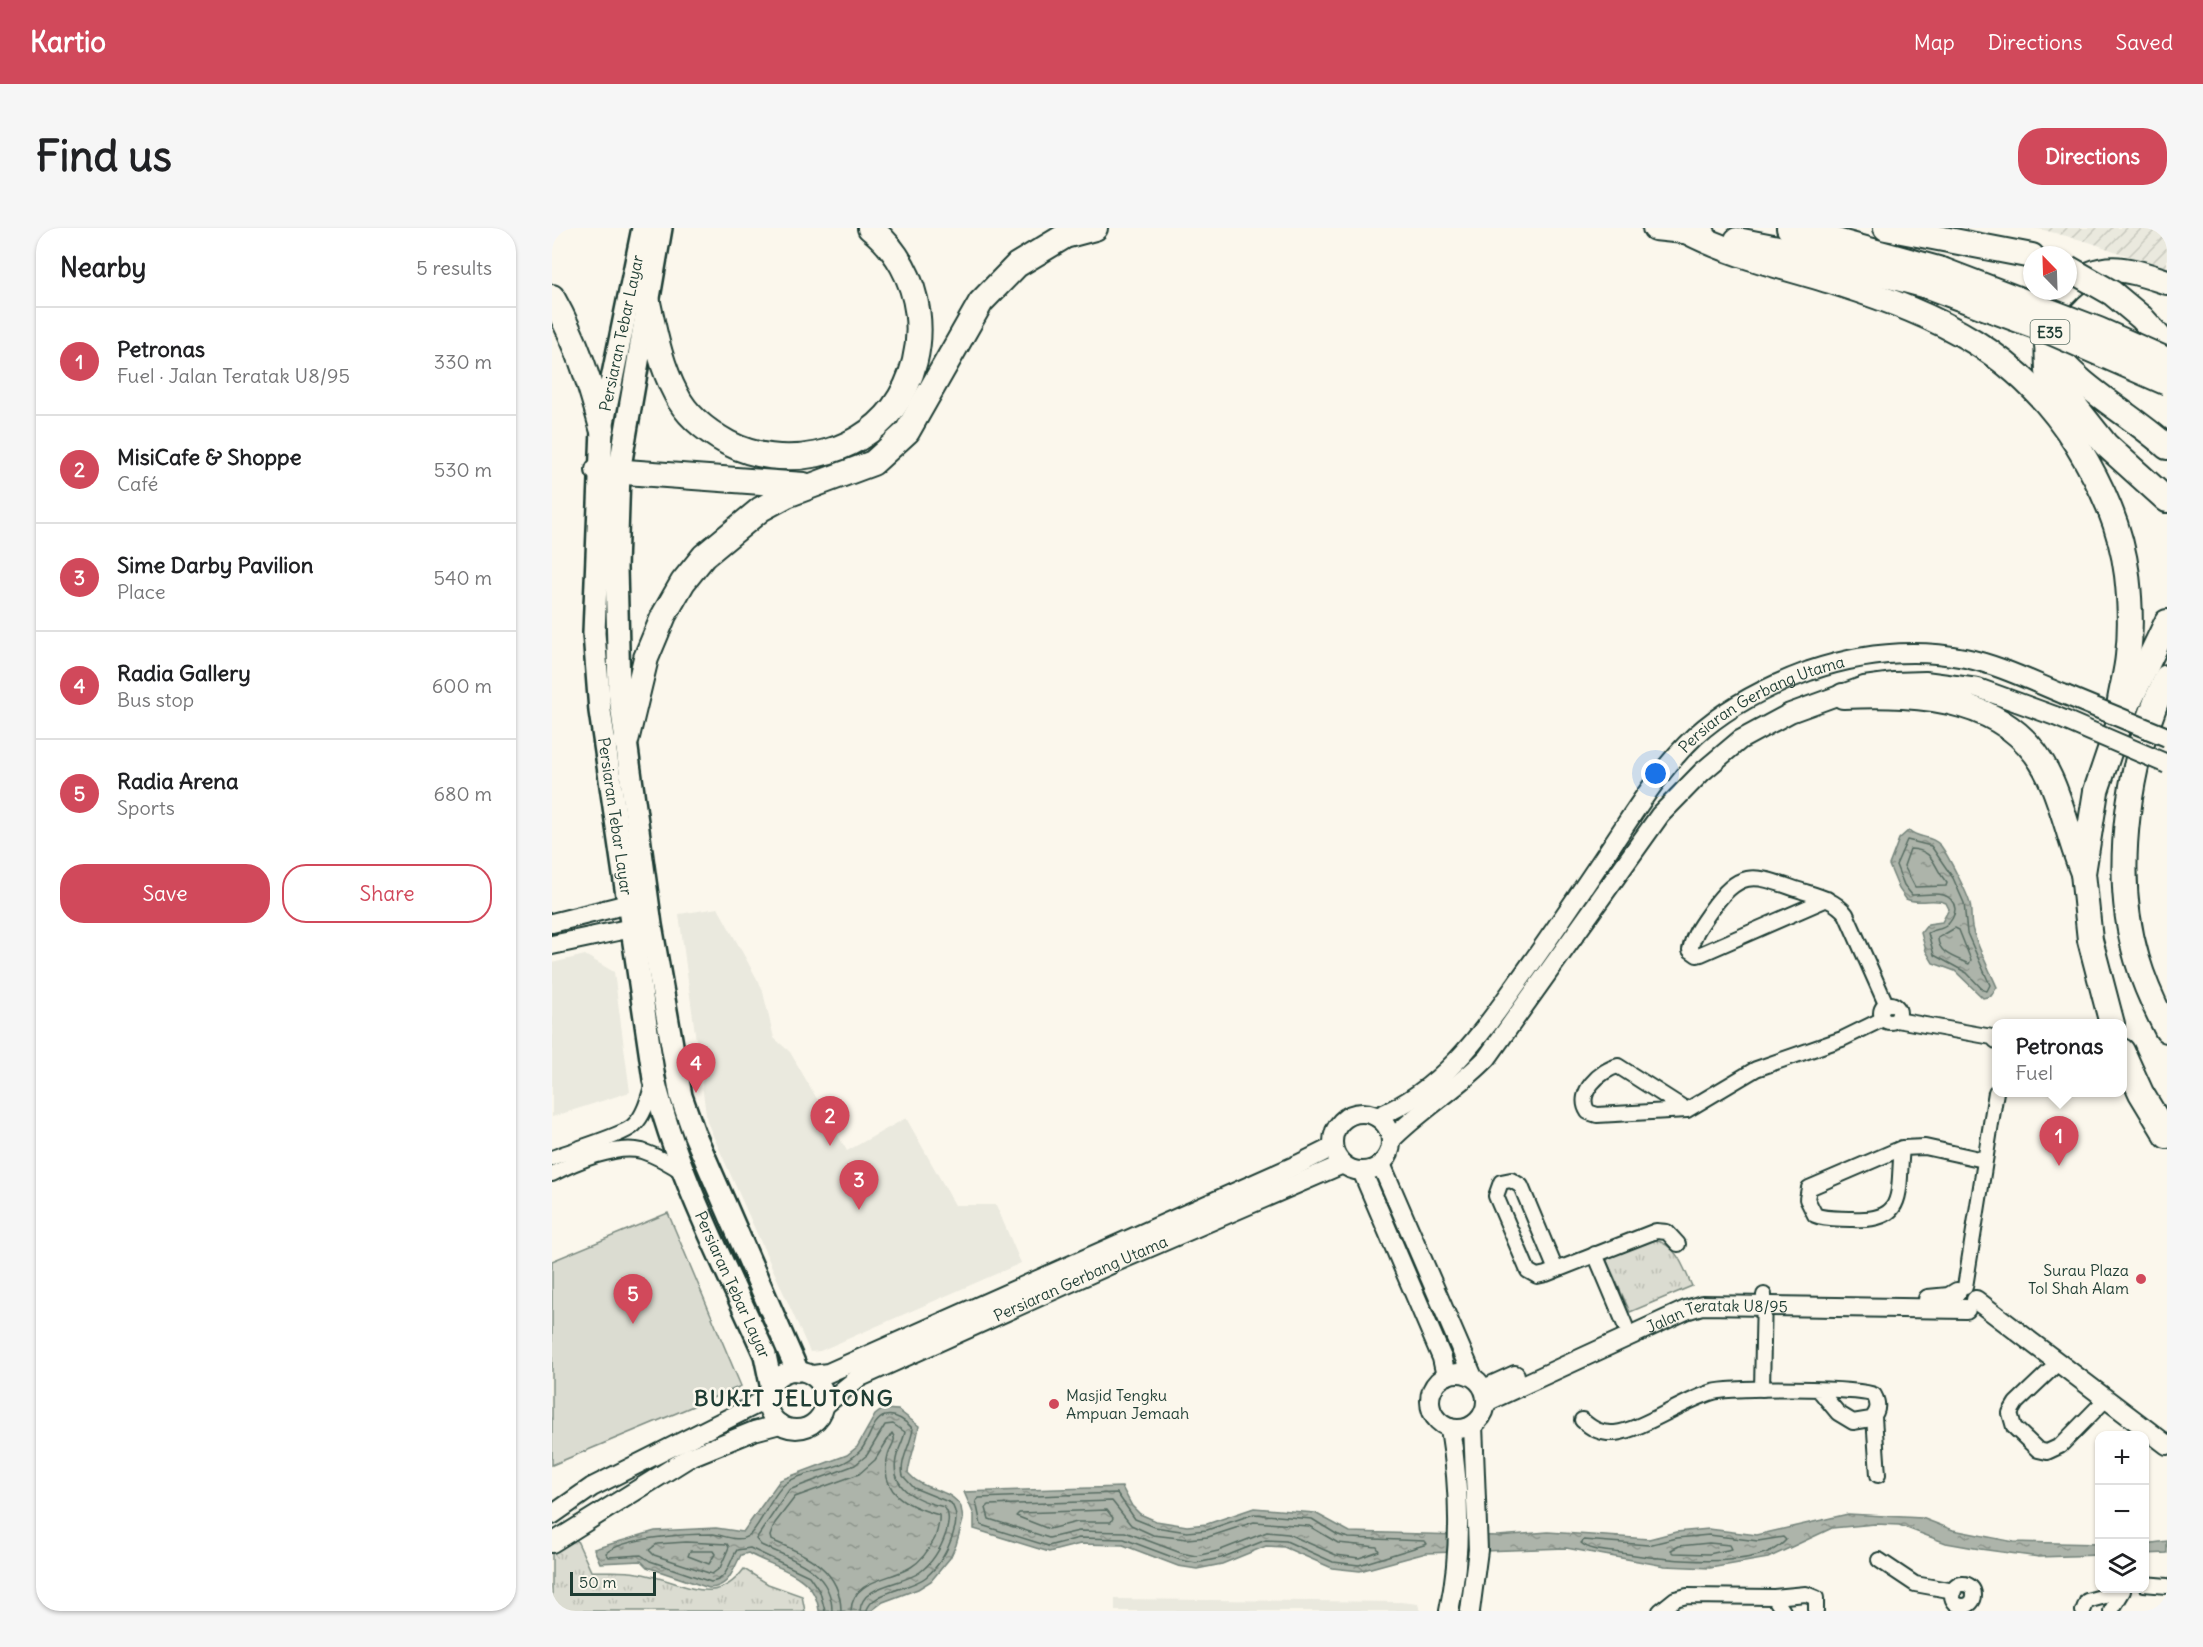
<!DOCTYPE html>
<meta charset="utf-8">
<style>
:root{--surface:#fff;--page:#f6f6f6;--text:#202124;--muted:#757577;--line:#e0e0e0;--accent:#d1495b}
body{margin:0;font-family:Delius,sans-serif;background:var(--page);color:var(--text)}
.controls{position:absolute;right:18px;bottom:18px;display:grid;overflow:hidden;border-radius:12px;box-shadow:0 2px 4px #0004}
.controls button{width:54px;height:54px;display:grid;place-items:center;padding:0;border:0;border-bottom:2px solid var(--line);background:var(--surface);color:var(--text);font:30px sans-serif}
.compass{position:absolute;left:1471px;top:18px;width:54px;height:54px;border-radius:50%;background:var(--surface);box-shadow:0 2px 4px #0004;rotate:337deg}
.scale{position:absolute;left:18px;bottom:15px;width:86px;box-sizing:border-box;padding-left:6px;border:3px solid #1f3d34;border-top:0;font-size:16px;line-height:21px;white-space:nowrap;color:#1f3d34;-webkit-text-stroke:4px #fbf7ec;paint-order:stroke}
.you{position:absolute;left:1104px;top:546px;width:21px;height:21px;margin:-15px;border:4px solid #fff;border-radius:50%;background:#1a73e8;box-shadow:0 0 0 9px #1a73e833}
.badge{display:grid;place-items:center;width:39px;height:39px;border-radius:50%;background:var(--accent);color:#fff;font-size:20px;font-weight:700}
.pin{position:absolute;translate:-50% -50px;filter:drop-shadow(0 2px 3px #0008)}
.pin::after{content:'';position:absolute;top:32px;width:21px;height:18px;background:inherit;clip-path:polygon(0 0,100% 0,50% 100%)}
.popup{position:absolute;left:1440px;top:791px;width:135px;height:78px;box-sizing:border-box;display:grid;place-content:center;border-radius:12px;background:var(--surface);filter:drop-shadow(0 2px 4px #0005);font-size:20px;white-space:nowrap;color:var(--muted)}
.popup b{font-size:22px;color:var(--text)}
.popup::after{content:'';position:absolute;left:50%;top:100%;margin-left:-12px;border:12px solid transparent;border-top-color:var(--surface)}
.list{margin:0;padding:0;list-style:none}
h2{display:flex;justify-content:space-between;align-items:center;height:78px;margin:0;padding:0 24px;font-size:26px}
h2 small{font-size:20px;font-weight:400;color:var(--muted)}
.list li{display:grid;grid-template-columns:39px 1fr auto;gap:18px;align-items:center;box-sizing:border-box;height:108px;padding:0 24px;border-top:2px solid var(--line)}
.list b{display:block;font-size:22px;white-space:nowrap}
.list p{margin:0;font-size:20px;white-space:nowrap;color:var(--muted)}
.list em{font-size:20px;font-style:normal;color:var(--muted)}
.actions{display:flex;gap:12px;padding:18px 24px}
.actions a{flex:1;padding:14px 0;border:2px solid var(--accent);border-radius:24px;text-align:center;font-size:21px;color:var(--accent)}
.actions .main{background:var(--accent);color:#fff}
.icon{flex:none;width:33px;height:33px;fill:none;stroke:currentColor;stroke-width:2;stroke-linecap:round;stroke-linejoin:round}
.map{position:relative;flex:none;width:1615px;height:1383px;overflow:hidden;border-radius:24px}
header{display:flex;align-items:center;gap:36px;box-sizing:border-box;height:84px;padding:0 30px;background:var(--accent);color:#fff}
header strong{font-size:28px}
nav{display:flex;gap:33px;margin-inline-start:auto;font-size:21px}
.intro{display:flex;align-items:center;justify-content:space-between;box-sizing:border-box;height:144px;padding:0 36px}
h1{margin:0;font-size:42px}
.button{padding:15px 27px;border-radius:24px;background:var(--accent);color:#fff;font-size:21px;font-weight:700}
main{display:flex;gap:36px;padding:0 36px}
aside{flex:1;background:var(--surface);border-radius:24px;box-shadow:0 2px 4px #0004}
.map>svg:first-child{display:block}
.built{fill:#eae9de}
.industrial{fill:url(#industrial-furrows)}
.grass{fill:url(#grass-tufts);stroke:#7d8c82;stroke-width:1.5}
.pitch{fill:#dbdcd1;stroke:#7d8c82;stroke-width:1.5}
.water{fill:url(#water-ripples);stroke:#74847b;stroke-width:1.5}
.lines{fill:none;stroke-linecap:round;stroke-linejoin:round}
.shore{stroke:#586d63;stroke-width:1.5}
.street-casing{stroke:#1f3d34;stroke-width:18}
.secondary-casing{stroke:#1f3d34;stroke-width:22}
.primary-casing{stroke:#1f3d34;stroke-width:26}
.highway-casing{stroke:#1f3d34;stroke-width:28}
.street{stroke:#fbf7ec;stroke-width:14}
.secondary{stroke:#fbf7ec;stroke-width:18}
.primary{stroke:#fbf7ec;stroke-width:21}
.highway{stroke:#fbf7ec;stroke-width:24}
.secondary-bridge-casing{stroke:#1f3d34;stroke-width:22;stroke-linecap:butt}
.highway-bridge-casing{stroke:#1f3d34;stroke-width:28;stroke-linecap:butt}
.secondary-bridge{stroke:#fbf7ec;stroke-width:18}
.highway-bridge{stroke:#fbf7ec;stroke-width:24}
.poi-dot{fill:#d1495b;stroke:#fbf7ec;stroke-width:2}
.labels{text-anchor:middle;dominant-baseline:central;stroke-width:5;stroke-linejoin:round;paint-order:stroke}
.shield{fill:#fbf7ec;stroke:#61756b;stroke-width:1.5}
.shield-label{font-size:15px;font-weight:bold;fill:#1f3d34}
.street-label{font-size:16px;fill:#1f3d34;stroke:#fbf7ec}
.poi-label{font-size:16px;fill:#1f3d34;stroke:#fbf7ec;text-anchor:end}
.district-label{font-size:22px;font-weight:bold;letter-spacing:1.5px;fill:#1f3d34;stroke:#fbf7ec}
</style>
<header>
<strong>Kartio</strong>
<nav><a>Map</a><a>Directions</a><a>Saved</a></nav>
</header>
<div class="intro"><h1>Find us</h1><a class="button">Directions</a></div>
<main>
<aside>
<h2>Nearby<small>5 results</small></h2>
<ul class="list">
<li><span class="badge">1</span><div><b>Petronas</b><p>Fuel · Jalan Teratak U8/95</p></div><em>330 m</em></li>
<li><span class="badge">2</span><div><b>MisiCafe &amp; Shoppe</b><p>Café</p></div><em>530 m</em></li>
<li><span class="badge">3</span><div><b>Sime Darby Pavilion</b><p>Place</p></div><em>540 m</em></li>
<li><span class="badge">4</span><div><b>Radia Gallery</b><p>Bus stop</p></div><em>600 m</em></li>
<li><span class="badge">5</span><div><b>Radia Arena</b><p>Sports</p></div><em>680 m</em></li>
</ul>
<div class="actions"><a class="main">Save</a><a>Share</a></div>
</aside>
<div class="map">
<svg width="1615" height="1383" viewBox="0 0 1615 1383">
<defs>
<pattern id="industrial-furrows" width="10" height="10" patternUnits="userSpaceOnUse" patternTransform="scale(1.5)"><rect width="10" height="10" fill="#eae9de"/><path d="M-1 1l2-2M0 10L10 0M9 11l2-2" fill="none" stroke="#c8c9bf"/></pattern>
<pattern id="grass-tufts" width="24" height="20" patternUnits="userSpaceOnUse" patternTransform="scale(1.5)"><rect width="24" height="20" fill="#dbdcd1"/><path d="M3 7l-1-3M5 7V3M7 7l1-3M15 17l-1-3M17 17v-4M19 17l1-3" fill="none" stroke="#bcbeb4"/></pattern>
<pattern id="water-ripples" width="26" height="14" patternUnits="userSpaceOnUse" patternTransform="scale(1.5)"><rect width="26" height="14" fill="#adb4aa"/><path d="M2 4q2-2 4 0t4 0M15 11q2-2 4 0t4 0" fill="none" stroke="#8c948b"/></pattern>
</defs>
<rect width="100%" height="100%" fill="#fbf7ec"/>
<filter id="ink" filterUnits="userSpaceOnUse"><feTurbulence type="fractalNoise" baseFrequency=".0167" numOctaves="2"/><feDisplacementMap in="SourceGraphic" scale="12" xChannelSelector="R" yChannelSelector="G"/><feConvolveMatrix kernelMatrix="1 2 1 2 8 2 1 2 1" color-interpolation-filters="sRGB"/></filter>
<g filter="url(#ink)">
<g class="built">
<path d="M 166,680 L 210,760 L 222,810 L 238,824 L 295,923 L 354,890 L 403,977 L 444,977 L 469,1035 L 268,1123 L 258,1124 L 155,894 L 127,686 Z"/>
<path d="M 33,727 L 62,744 L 78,864 L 0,889 L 0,735 Z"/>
<path d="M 563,1371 L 848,1374 L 866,1376 L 868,1383 L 563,1383 Z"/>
</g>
<path class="industrial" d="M 1484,0 L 1615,0 L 1615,42 L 1537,14 Z"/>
<g class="grass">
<path d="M 1103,1012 C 1126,1018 1131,1039 1140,1058 L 1078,1084 L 1055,1033 L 1057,1029 L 1094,1013 Z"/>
<path d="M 22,1306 L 39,1343 C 54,1344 71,1342 85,1345 C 129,1351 161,1383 192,1341 L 216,1356 L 250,1368 L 253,1383 L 0,1383 L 0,1324 Z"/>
</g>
<path class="pitch" d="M 116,985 L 189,1158 L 0,1237 L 0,1033 Z"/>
<g class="water">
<path d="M 1357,602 C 1366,611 1380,607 1389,618 C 1395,626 1416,666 1418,676 C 1420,685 1418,694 1421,703 C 1427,722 1437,741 1445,759 L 1439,768 L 1431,770 L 1403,743 L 1381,735 L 1374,723 L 1369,705 L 1376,696 L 1390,694 L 1397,681 L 1394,675 C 1381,669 1368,677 1354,671 L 1347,661 L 1337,637 L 1347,611 Z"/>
<path d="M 331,1181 L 346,1182 L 367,1198 C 365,1214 358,1229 356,1245 C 374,1266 397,1258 409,1279 L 411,1292 L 404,1317 L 398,1330 L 379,1353 L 366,1361 L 331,1374 L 319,1383 L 267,1383 C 263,1345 224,1341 196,1325 L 189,1327 C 180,1343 178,1359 157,1360 L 95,1339 L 89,1333 L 48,1335 L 42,1321 L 103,1303 L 164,1300 L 191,1304 L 228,1252 L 295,1227 L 305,1219 L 323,1187 Z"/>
<path d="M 570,1259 L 580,1278 L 588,1286 L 604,1293 L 635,1298 L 655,1296 L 702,1280 L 763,1285 L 798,1304 L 946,1308 L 996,1304 L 1097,1311 L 1124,1304 L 1157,1301 L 1205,1307 L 1296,1286 L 1370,1290 L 1401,1302 L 1462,1314 L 1547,1316 L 1547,1327 L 1487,1329 L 1428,1321 L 1394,1315 L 1347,1297 L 1323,1296 L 1280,1300 L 1216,1330 L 1158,1340 L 1113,1338 L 1014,1320 L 874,1325 L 808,1343 L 780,1340 L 732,1319 L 714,1318 L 670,1336 L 645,1341 L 626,1338 L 571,1317 L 528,1316 L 497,1324 L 422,1301 L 422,1287 L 412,1264 Z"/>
<path d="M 1615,1313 L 1615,1325 L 1593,1326 L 1593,1316 Z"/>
</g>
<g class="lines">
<g class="shore">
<path d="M 1355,612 L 1379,618 L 1401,650 L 1412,675 L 1415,705 L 1438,757 L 1435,763 L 1431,762 L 1415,745 L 1382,727 L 1376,705 C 1382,701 1389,702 1394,698 C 1399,694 1403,687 1403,681 C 1400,659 1374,668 1360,667 L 1352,657 L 1344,637 Z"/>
<path d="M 1358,621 C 1384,622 1380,638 1395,655 L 1394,658 L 1363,659 L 1352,638 Z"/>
<path d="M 1403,700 L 1407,702 L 1419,732 L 1417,736 C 1404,730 1386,726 1386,710 Z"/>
<path d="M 565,1265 L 583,1291 L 603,1299 L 635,1304 L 655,1302 L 702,1286 L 760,1291 L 786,1307 L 797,1310 L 873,1313 L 875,1316 L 807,1337 L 781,1334 L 734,1313 L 714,1312 L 669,1330 L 644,1335 L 628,1332 L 572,1311 L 527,1310 L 496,1318 L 429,1297 L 424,1273 L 427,1270 Z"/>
<path d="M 560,1273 L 579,1297 L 601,1307 L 635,1311 L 656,1309 L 702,1294 L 757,1298 L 786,1315 L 825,1319 L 827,1323 L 807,1330 L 784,1327 L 736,1306 L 715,1304 L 666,1323 L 644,1328 L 629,1325 L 573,1304 L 527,1303 L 497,1310 L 437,1291 L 434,1280 L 437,1277 Z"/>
<path d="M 555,1282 L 561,1290 L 559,1294 L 525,1294 L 497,1301 L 464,1288 L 467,1285 Z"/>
<path d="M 1157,1307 L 1206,1313 L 1231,1309 L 1234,1312 C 1206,1344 1107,1331 1069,1325 C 1057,1323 1038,1323 1029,1315 L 1032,1312 L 1096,1317 L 1125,1310 Z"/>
<path d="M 134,1314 L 175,1316 L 177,1319 L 168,1340 L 160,1346 L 102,1327 L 97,1322 L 105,1316 Z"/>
<path d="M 1157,1315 L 1178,1317 L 1180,1321 L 1157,1326 L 1122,1325 L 1119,1322 L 1127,1318 Z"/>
<path d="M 138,1323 L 161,1323 L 163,1326 L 157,1336 L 136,1328 Z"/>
<path d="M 273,1383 L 268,1364 L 257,1348 L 198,1320 L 185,1322 C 177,1334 175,1353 159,1354 L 98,1333 L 89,1327 L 57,1329 L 54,1325 C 72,1309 136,1306 161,1306 C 171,1307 186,1315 196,1308 C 209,1299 218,1268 233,1256 C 252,1241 285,1246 307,1224 C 317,1216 319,1192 333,1188 C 343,1185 355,1194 361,1201 C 359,1216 347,1233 351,1248 L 362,1260 L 399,1275 C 406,1285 405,1295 401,1306 C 396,1322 387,1338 374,1349 C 360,1361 317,1364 315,1383"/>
<path d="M 280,1383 C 280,1342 240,1331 209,1317 L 204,1311 L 237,1262 L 303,1237 L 315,1227 L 333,1197 L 341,1196 L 353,1204 C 351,1214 346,1221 344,1231 C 338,1263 367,1273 392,1279 C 399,1287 396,1296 394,1305 C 389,1320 380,1335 368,1344 C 351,1357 309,1356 308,1383"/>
<path d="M 289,1383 C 289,1340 252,1326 219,1312 L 218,1308 L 223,1295 L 243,1269 L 307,1246 L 323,1232 L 340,1205 C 346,1213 338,1218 336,1227 C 326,1265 355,1278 387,1287 C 388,1295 385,1303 383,1310 C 378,1320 369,1333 359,1339 C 339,1352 300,1351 299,1383"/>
</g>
<defs>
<g id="street">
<path d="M 1275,671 L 1149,726 L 1145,727 L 1138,722 C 1141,706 1150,695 1159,682 C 1190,638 1204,648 1250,663 C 1266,668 1283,672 1294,686 L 1334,776"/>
<circle cx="1338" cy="785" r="9"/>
<path d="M 1345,792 L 1440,809 L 1444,813"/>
<path d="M 1135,882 L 1066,838 C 1049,842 1023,865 1036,884 L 1045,887 L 1135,882 L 1204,841 L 1290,811 L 1331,791"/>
<path d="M 1350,920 C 1345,963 1356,994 1301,991 C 1289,990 1274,992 1263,987 L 1255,971 L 1257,960 L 1350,920 L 1373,919 L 1432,932"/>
<path d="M 0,930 C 16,923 73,907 82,897 C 93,887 97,868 101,855"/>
<path d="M 0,946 C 23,934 64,916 90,923 C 105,928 119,936 132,945"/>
<path d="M 1043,1026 L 1073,1097"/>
<path d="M 1004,1042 L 969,958 L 959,952 L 949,954 L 944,968 L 976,1043 L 985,1048 L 994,1046 L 1104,1003 L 1115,1004 L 1126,1016"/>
<path d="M 1413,1059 L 1444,864"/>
<path d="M 1506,1135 L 1464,1175 L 1458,1185 L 1462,1199 L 1486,1222 L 1495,1224 L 1508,1218 L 1554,1171"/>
<path d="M 1210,1161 L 1212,1067"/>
<path d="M 1322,1189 L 1326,1247"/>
<path d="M 1030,1192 C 1040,1201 1049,1206 1063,1205 C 1090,1202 1132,1172 1161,1164 C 1180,1159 1307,1159 1322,1167 C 1327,1176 1327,1183 1319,1191 L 1301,1194 L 1286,1185 L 1267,1162"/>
<path d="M 1327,1332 L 1363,1356 L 1402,1363"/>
<path d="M 1592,1356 L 1615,1358"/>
<circle cx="1411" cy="1367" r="11"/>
<path d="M 1222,1369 L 1231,1383"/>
<path d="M 1108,1383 L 1123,1371 L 1135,1368 L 1222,1369 L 1254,1366 L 1264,1370 L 1264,1383"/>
<path d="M 1531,1383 L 1535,1373 L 1571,1363 L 1559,1383"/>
</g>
<g id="secondary">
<path d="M 0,695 L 88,673"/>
<path d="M 0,717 L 94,697"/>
<circle cx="810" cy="914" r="29"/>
<path id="s1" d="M 825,889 C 889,863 928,808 966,754 C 1000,707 1032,659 1064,611 C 1088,575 1111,538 1143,508 C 1176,478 1216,458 1257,443 C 1307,426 1361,420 1413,430 C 1447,437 1479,453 1511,466"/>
<path d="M 839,912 C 868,882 905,861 935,830 L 1108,587 L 1150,544 L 1188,512 L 1238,485 L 1312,458 L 1342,454 L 1373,453 L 1426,460 L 1503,488"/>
<path d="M 829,936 L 921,1149"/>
<path d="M 810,943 L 890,1130 L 894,1148"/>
<path d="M 1376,1071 L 1397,1069 L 1405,1064"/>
<path d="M 1424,1072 L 1615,1217"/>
<circle cx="244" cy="1172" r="29"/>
<circle cx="906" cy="1173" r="28"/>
<path d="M 261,1147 L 276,1145 L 747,936 L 781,919"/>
<path d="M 932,1161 L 963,1147"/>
<path id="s2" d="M 934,1174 L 1134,1082 L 1150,1077 L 1414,1081"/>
<path id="s3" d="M 274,1176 L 306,1150 L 566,1033 L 791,936"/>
<path d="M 0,1287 L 40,1259 L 215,1171"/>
<path d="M 0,1315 L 138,1229 L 202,1203 L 228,1196"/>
<path d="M 897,1383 C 910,1323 908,1261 898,1200"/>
<path d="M 918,1383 L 926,1322 L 921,1197"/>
</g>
<g id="primary">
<path id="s4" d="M 91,0 L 50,200 L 42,405 L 48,483 L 102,851 C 125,947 173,1037 213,1127 L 219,1156"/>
<path d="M 109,0 L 67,244 L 64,340 L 67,462 L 99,697 L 129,868 L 142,905 L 245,1142"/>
</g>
<g id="highway">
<path d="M 1103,0 L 1151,5"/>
<path d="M 1237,0 L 1390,42"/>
<path d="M 1334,0 L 1480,28"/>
<path d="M 1134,3 C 1183,29 1235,39 1288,56 C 1387,88 1468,124 1525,217 C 1550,258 1569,299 1575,347 C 1578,373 1579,402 1576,428 C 1574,451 1565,472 1567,495"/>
<path d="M 1185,12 L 1257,26 L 1378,59"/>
<path d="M 1518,60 C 1549,30 1578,42 1615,54"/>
<path d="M 1515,63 L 1507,71 L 1498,88 L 1495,107 L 1496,144 L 1554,217 L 1615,272"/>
<path d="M 0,69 C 26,116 36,149 50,200"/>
<path d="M 95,70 C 102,102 108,136 124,166 C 134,187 156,204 176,215 C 229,243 304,229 341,180 C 383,123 372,42 318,0"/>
<path d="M 1590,90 L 1615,118"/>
<path d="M 1495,116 C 1526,160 1576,184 1615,219"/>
<path d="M 46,242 L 252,257"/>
<path d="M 1615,449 C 1576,529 1559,644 1585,731 C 1592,755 1603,779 1615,802"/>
<path d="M 1291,468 C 1368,465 1461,468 1498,550 C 1512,580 1518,614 1531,645"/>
<path d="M 74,513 L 94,430 L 112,387 L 131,354 L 152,328 L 209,281 L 235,267 L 321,235 L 355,204 L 429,74 L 465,37 L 513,8 L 543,0"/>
<path d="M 1560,796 L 1538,712 L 1531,645 L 1544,563 L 1567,495 L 1615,394"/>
<path d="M 1570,823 L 1589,865 L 1615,908"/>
</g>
</defs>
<use href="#street" class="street-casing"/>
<use href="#secondary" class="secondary-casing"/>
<use href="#primary" class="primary-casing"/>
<use href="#highway" class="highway-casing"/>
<use href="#street" class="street"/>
<use href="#secondary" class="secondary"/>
<use href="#primary" class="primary"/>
<use href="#highway" class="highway"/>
<defs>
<g id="secondary-bridge">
<path d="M 1511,466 L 1615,509"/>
<path d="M 1503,488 L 1615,536"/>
</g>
<g id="highway-bridge">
<path d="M 1516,40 L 1560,65 L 1590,90"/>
<path d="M 1390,42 L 1547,102 L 1615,132"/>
<path d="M 1378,59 L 1494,102 L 1615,155"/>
</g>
</defs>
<use href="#secondary-bridge" class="secondary-bridge-casing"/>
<use href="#highway-bridge" class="highway-bridge-casing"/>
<use href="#secondary-bridge" class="secondary-bridge"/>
<use href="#highway-bridge" class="highway-bridge"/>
</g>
</g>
<g class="poi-dot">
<circle cx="1589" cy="1051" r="6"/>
<circle cx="502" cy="1176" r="6"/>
</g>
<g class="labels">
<rect class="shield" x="1478.5" y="92" width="39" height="24" rx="4.5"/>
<g class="shield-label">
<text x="1498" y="104">E35</text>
</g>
<g class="street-label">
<text transform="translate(69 105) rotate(-78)">Persiaran Tebar Layar</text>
<text stroke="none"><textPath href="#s1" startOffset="576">Persiaran Gerbang Utama</textPath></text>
<text stroke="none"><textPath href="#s4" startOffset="594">Persiaran Tebar Layar</textPath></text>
<text stroke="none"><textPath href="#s3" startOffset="285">Persiaran Gerbang Utama</textPath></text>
<text stroke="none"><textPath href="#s4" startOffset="1080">Persiaran Tebar Layar</textPath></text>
<text stroke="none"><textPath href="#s2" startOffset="250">Jalan Teratak U8/95</textPath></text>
</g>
<g class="poi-label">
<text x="1577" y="1042">Surau Plaza<tspan x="1577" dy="18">Tol Shah Alam</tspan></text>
<text x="514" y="1167" text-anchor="start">Masjid Tengku<tspan x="514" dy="18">Ampuan Jemaah</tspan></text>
</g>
<g class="district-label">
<text x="242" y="1170">BUKIT JELUTONG</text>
</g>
</g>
</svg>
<div class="controls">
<button>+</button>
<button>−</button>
<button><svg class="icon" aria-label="layers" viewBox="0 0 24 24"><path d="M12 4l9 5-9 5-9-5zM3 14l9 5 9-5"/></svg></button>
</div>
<svg class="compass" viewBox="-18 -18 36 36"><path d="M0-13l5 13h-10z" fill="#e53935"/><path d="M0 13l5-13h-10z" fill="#757577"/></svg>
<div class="scale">50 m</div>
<div class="you"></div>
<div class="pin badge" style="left:1507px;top:938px">1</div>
<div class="popup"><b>Petronas</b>Fuel</div>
<div class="pin badge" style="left:278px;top:918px">2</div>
<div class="pin badge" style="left:307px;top:982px">3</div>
<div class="pin badge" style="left:144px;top:865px">4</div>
<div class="pin badge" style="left:81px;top:1096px">5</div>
</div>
</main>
